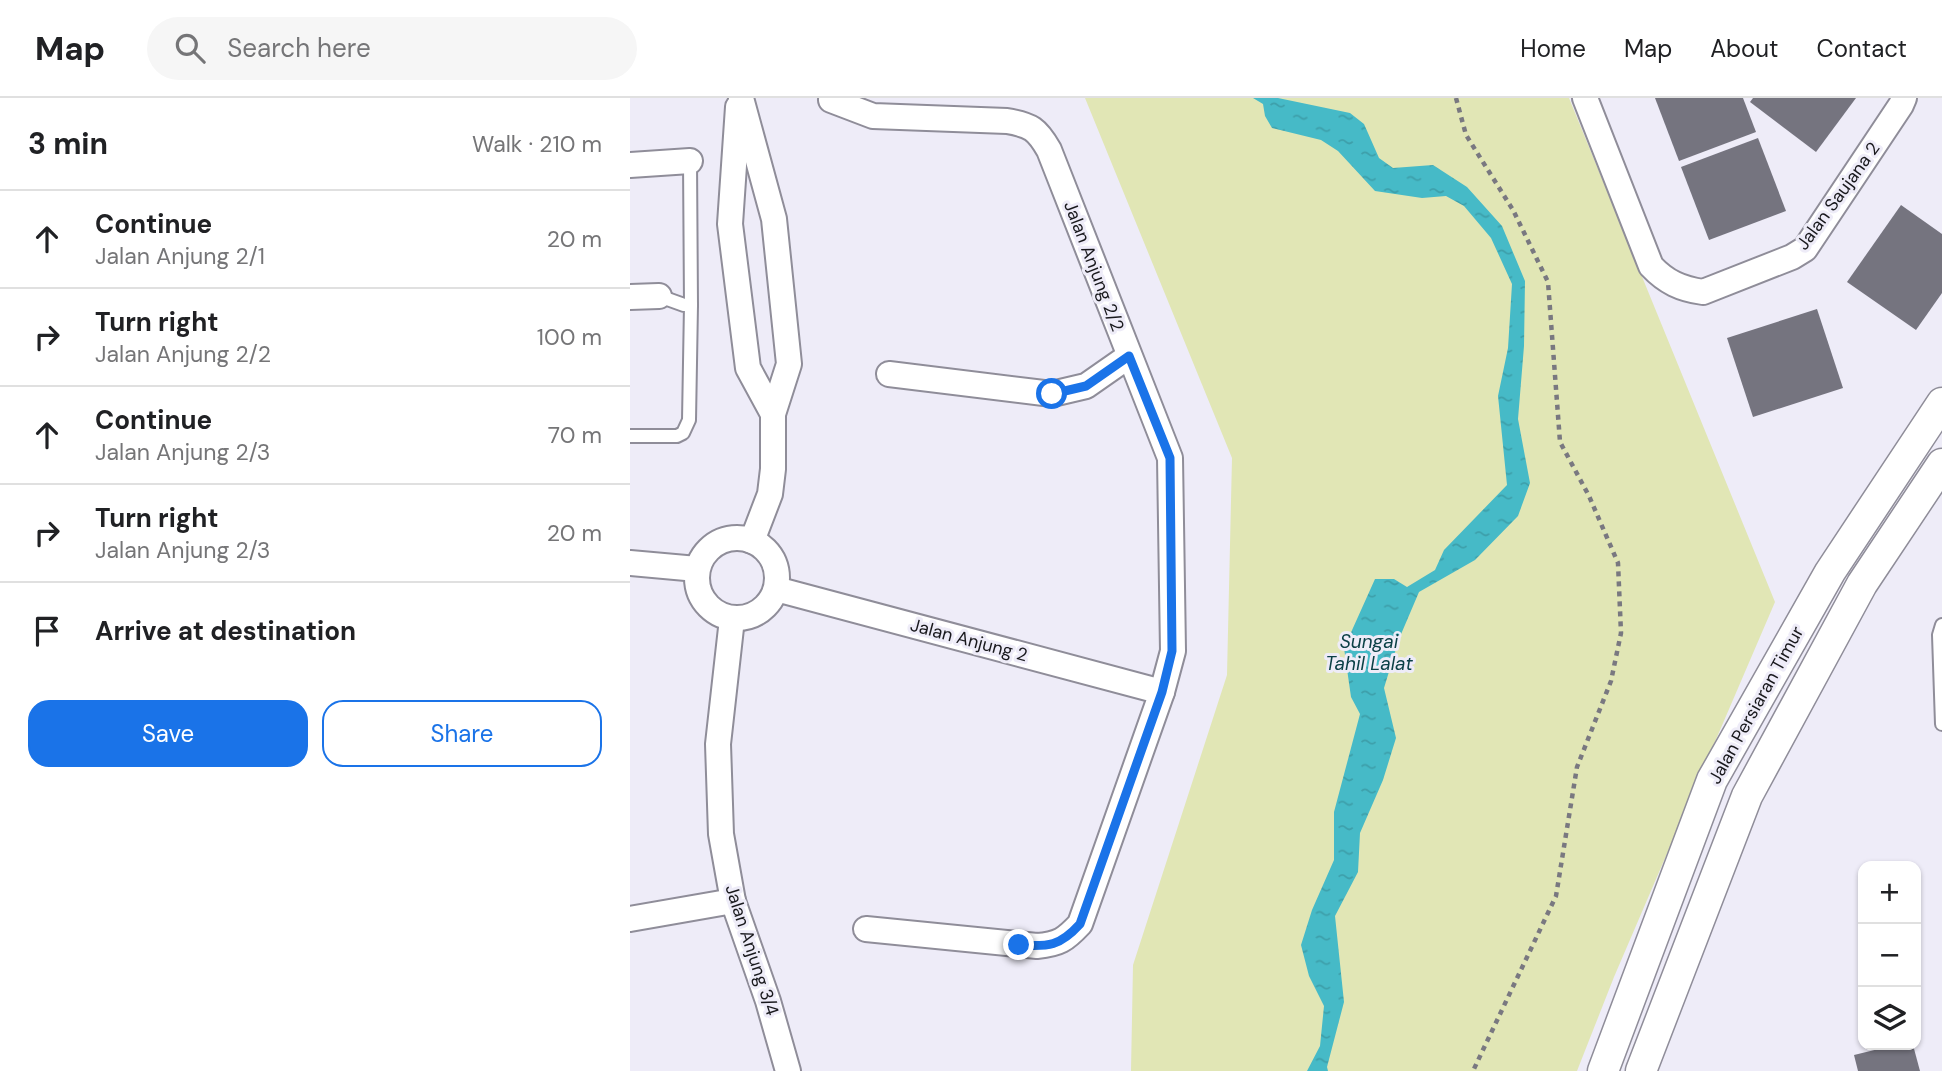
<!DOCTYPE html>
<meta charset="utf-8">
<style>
:root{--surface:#fff;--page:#f6f6f6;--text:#202124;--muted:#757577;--line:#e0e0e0;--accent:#1a73e8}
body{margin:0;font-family:"DM Sans",sans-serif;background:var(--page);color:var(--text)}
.controls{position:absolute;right:21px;bottom:21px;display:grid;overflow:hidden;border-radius:14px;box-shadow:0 2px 5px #0004}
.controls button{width:63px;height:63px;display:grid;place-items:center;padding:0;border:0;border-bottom:2px solid var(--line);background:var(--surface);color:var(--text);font:35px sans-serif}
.stop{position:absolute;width:21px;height:21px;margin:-16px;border:5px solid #1a73e8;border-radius:50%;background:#fff}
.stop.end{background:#1a73e8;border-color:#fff;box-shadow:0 2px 7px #0008}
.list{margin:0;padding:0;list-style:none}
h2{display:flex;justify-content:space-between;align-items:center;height:91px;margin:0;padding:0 28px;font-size:30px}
h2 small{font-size:23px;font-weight:400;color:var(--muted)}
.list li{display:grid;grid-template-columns:46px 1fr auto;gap:21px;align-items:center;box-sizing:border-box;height:98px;padding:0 28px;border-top:2px solid var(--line)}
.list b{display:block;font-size:26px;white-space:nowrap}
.list p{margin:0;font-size:23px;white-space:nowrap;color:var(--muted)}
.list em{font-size:23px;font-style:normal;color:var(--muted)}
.actions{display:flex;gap:14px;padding:21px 28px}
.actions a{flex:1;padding:16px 0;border:2px solid var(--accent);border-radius:21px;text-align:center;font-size:24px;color:var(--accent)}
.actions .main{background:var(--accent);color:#fff}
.icon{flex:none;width:38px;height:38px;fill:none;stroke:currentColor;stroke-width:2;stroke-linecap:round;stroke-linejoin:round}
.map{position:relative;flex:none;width:1312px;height:973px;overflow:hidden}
header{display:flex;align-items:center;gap:42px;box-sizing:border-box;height:98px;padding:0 35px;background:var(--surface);border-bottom:2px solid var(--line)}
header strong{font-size:33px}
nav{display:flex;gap:38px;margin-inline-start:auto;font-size:24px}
.search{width:490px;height:63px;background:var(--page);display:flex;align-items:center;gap:18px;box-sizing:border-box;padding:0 24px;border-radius:38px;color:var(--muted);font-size:26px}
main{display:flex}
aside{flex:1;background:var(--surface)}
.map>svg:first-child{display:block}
.grass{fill:#e1e6b5}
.water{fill:url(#water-ripples)}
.building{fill:#75747f}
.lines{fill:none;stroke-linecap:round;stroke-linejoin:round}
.service-casing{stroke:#8f8d99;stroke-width:16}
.minor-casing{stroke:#8f8d99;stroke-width:28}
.tertiary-casing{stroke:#8f8d99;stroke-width:33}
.path{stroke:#797880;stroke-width:4.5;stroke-dasharray:5 5;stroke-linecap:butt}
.service{stroke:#fff;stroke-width:12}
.minor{stroke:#fff;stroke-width:24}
.tertiary{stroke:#fff;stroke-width:30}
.route{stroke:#1a73e8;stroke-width:9}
.labels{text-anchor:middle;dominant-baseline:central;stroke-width:6;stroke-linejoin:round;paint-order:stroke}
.street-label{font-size:18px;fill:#18181c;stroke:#eeecf8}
.water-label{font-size:19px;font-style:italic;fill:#0b4046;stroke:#eeecf8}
</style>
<header>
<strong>Map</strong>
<div class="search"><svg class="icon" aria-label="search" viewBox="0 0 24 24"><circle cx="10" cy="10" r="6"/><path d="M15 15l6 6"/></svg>Search here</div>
<nav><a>Home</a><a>Map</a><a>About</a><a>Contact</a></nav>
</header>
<main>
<aside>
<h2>3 min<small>Walk · 210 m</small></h2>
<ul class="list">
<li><svg class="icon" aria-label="ahead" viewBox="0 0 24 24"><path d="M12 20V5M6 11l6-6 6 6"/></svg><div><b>Continue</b><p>Jalan Anjung 2/1</p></div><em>20 m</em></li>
<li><svg class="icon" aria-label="right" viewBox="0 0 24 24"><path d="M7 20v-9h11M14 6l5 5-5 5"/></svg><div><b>Turn right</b><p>Jalan Anjung 2/2</p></div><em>100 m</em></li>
<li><svg class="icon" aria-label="ahead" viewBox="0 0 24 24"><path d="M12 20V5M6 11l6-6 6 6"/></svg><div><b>Continue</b><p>Jalan Anjung 2/3</p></div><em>70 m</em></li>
<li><svg class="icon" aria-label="right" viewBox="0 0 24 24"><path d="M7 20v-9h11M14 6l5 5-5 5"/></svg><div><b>Turn right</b><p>Jalan Anjung 2/3</p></div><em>20 m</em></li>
<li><svg class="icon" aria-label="arrive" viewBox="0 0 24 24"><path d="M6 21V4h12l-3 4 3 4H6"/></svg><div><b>Arrive at destination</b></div></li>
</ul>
<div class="actions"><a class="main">Save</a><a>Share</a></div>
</aside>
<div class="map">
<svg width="1312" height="973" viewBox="0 0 1312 973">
<defs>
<pattern id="water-ripples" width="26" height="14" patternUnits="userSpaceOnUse" patternTransform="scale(1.75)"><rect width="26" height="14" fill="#46bac7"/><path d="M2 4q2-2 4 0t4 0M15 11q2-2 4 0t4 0" fill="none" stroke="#3d9faa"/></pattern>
</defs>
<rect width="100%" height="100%" fill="#eeecf8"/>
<path class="grass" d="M 455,0 L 939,0 L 1145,504 L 984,879 L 947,973 L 501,973 L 503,867 L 597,577 L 602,360 Z"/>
<path class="water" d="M 623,0 L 648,0 L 720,15 L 734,26 L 749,60 L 763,70 L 803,67 L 837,89 L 872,128 L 895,183 L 894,248 L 888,321 L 900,385 L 888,418 L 845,462 L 789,494 L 769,541 L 754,590 L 766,640 L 753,682 L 730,735 L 728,774 L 705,818 L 714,904 L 697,969 L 698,973 L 677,973 L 690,948 L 694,908 L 679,878 L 671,847 L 682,812 L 704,762 L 704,714 L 730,616 L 721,599 L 714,550 L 745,481 L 764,481 L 777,489 L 805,472 L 814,452 L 877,387 L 868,298 L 878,250 L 882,186 L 861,140 L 834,108 L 816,98 L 792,100 L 745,93 L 708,53 L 691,42 L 642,30 L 635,18 L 633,6 Z"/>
<g class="building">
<path d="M 1025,0 L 1113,0 L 1126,34 L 1049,63 Z"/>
<path d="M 1123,0 L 1226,0 L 1186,54 L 1120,4 Z"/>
<path d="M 1128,40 L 1156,113 L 1079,142 L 1051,69 Z"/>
<path d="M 1271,107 L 1312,136 L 1312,195 L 1286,232 L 1217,184 Z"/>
<path d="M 1187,211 L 1213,290 L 1123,319 L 1097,240 Z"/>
<path d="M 1265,947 L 1283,947 L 1290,973 L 1228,973 L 1224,957 Z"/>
</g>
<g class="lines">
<defs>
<g id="service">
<path d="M 60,63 L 61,207"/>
<path d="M 0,338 L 47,338 L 53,335 L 59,322 L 61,207 L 54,207 L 29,198"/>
<path d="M 1312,527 L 1309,537 L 1312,626"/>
</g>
<g id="minor">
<path d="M 111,0 L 144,121 L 159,266 L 143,316 L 143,371 L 140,396 L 122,443"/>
<path d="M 955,0 L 1021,168 C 1036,184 1051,191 1073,194 L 1162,159 L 1175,151 L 1271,7 L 1274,0"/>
<path d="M 201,2 L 243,18 L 377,23 C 401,27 407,31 419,52 L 540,360 L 543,553 L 532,594 L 450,826 C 435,842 429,846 407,848 L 236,831"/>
<path d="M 108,9 L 100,126 L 118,270 L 143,316"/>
<path d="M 0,67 L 60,63"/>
<path d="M 0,199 L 29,198"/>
<path d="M 259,276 L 422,296 L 456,288 L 499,258"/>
<circle cx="107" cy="480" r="40"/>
<path d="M 0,465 L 67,471"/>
<path d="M 146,491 L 532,594"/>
<path d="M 102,521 L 88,646 L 91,736 L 103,803 L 138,903 L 158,973"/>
<path d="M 0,821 L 103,803"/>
</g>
<g id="tertiary">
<path d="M 973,973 L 1082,682 L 1200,474 L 1312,305"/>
<path d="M 1011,973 L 1117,698 L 1232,486 L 1312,366"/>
</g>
</defs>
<use href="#service" class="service-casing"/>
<use href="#minor" class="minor-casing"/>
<use href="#tertiary" class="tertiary-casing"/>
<path class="path" d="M 826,0 L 836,37 L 883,112 L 918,184 L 930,344 L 959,398 L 988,465 L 991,535 L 981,583 L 947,669 L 926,798 L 843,973"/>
<use href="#service" class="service"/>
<use href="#minor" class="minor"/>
<use href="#tertiary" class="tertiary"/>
</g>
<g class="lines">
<path class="route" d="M 389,847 C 419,849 430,848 450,826 L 532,594 L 542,553 L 540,360 L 499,258 L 456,288 L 422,296"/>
</g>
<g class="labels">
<g class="street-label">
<text transform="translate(1208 98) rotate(-54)">Jalan Saujana 2</text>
<text transform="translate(464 168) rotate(69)">Jalan Anjung 2/2</text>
<text transform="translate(339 542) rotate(15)">Jalan Anjung 2</text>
<text transform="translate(1126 607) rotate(-61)">Jalan Persiaran Timur</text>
<text transform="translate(122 852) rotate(72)">Jalan Anjung 3/4</text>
</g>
<g class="water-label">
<text x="739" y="543">Sungai<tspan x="739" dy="22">Tahil Lalat</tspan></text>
</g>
</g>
</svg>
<div class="controls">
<button>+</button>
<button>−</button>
<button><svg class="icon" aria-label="layers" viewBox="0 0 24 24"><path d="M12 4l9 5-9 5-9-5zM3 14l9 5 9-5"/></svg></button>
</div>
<div class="stop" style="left:422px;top:296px"></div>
<div class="stop end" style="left:389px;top:847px"></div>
</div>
</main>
